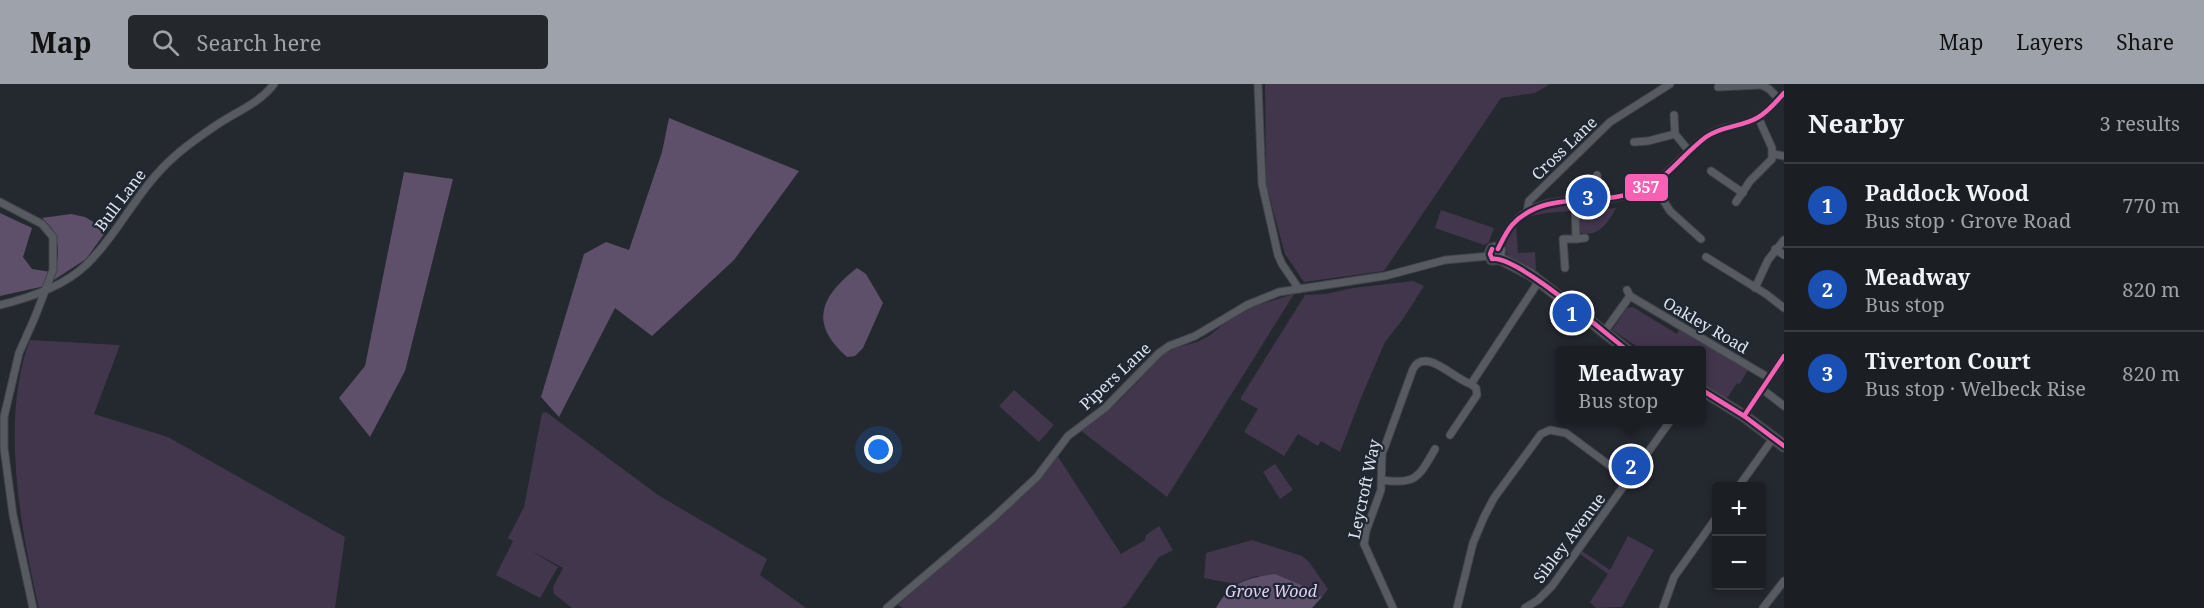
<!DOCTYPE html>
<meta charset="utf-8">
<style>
:root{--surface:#1b1e23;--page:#24272b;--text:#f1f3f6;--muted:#a0a2a6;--line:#393c41;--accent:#9ea2aa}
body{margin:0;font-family:"Noto Serif",serif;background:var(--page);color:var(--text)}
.controls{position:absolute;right:18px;bottom:18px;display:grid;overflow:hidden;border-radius:6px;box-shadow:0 3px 9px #0003}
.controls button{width:54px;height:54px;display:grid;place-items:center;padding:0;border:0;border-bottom:2px solid var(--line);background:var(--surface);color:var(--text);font:30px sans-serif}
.you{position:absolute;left:879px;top:366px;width:21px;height:21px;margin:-15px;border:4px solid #fff;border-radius:50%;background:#1a73e8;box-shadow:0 0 0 9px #1a73e833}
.badge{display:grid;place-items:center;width:39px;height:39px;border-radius:50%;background:var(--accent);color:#fff;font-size:20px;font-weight:700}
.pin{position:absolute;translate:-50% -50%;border:3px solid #fff;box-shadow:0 2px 6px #0006}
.popup{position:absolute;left:1556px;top:262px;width:150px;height:78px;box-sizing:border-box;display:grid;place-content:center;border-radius:6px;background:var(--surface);filter:drop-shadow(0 2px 4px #0005);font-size:20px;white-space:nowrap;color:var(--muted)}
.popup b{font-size:22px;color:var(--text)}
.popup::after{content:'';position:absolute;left:50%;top:100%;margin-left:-12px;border:12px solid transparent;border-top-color:var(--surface)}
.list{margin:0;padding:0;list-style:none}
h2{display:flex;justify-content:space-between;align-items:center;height:78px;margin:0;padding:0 24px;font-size:26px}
h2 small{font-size:20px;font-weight:400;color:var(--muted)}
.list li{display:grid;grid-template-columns:39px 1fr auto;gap:18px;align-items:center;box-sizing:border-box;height:84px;padding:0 24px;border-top:2px solid var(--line)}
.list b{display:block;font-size:22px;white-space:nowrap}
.list p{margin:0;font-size:20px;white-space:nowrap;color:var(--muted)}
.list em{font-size:20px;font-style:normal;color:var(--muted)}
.icon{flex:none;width:33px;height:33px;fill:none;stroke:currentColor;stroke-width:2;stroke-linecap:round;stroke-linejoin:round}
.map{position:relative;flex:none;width:1784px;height:524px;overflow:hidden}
header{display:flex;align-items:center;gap:36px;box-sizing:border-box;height:84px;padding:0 30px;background:var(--accent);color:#111}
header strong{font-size:28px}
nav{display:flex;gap:33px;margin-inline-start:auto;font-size:21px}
.search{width:420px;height:54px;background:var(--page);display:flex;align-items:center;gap:15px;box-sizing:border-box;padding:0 21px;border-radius:6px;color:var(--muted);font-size:22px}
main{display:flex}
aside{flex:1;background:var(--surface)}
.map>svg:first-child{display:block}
.green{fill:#42364d}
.forest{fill:#5e506a}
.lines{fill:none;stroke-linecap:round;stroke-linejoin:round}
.street-casing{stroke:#404349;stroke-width:9}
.secondary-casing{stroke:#404349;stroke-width:13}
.street{stroke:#575b61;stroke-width:7}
.secondary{stroke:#5a5e66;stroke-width:10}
.bus-1-casing{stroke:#1f2733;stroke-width:9}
.bus-1{stroke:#f860b3;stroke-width:4.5}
.labels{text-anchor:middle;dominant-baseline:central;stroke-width:4.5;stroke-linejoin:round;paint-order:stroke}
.street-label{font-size:16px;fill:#dfe4ec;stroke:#1f2733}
.park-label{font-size:16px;font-style:italic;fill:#e6cdf8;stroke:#1f2733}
.line-badge{stroke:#1f2733;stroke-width:2}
.badge-label{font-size:16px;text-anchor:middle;font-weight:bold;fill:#fff}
</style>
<header>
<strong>Map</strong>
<div class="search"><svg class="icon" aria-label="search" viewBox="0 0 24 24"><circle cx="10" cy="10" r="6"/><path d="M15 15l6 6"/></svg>Search here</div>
<nav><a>Map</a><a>Layers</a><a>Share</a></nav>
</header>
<main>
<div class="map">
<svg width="1784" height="524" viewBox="0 0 1784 524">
<rect width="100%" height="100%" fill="#24282f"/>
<g class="green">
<path d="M 1265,0 L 1550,0 L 1535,9 L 1501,14 L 1384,187 L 1304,198 L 1285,170 L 1266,100 Z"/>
<path d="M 1567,119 L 1572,123 L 1571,127 L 1547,129 L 1526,133 L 1541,124 Z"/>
<path d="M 1616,124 C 1608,139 1599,153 1580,149 L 1578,128 Z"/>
<path d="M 1441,126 L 1494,144 L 1489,158 L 1484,161 L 1435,144 Z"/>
<path d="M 1516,142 L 1518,169 L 1535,168 L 1536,185 L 1532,188 C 1526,184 1515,180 1510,175 C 1502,164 1507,150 1516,142 Z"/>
<path d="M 1413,197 L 1424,202 L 1403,235 L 1385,258 L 1361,314 L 1340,368 L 1321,357 L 1318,362 L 1298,350 L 1284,372 L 1244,348 L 1258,325 L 1240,315 L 1305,211 L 1325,210 L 1353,204 Z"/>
<path d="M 1294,210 L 1167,413 L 1080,346 L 1119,317 L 1163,271 L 1175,264 L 1197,258 L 1209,252 L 1235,231 L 1248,224 Z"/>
<path d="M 1633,223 L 1677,250 L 1679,246 L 1748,286 L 1739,301 L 1737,299 L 1725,317 L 1702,303 L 1702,266 L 1642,266 L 1612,246 L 1627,224 Z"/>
<path d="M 30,256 L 120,261 L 94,330 L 168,353 L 345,453 L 335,524 L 39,524 C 20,443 0,333 30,256 Z"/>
<path d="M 1014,306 L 1054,341 L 1039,358 L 999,322 Z"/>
<path d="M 546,328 L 658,411 L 767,475 L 760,491 L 806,524 L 572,524 L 554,510 L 553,503 L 563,484 L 530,466 L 558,483 L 540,514 L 496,491 L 513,457 L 508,454 L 524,423 L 542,329 Z"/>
<path d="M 1057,371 L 1121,470 L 1145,456 L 1146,451 L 1159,442 L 1173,466 L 1159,473 L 1126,521 L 1122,524 L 903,524 L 898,521 L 1038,397 Z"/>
<path d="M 1275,380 L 1293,406 L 1280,415 L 1263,388 Z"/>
<path d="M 1628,452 L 1654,466 L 1622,523 L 1596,524 L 1590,518 L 1608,490 L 1580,470 L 1582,467 L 1610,486 Z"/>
<path d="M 1252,456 L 1302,472 L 1309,478 L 1328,505 L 1322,513 L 1308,504 L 1256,492 L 1235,500 L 1204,494 L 1206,469 Z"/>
</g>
<g class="forest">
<path d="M 669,34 L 799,87 L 734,176 L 652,252 L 615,224 L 559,333 L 541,313 L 584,170 L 606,158 L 629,166 L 662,68 Z"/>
<path d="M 404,88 L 453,95 L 405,287 L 370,353 L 339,314 L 365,282 Z"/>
<path d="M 0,129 L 32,144 L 23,173 L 32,185 L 51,188 L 45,202 L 0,212 Z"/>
<path d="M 71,130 L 85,133 L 107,146 L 86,175 L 54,196 C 59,170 63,152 42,134 Z"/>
<path d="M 857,184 L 866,190 L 883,219 L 863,264 L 855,272 L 847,273 C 808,239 821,212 857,184 Z"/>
<path d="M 1275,490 L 1308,504 L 1322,513 L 1312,524 L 1216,524 C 1230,498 1247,494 1275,490 Z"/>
</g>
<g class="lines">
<defs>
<g id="street">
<path d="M 1258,0 L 1262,100 L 1278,171 L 1282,180 L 1299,205"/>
<path d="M 1760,0 L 1769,5 L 1779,15"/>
<path d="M 1718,3 L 1760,1"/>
<path d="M 1674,31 L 1675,50 L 1689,67"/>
<path d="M 1634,58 L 1648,57 L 1675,50"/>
<path d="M 1773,70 L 1784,72"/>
<path d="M 1711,87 L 1743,109"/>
<path d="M 1597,91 L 1598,116"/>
<path d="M 1653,100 L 1670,127 L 1701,155"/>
<path d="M 1575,116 L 1576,155 L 1585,154"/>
<path d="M 0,118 L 42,140 L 53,153 L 53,186 L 35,233 L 19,269 L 4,333 L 4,364 L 13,431 L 33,524"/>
<path d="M 1736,118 L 1750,97 L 1772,75 L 1772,64 L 1758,33"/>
<path d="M 1527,128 L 1529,117 L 1610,38 L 1670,0"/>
<path d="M 1498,165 C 1528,93 1588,130 1642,106 C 1667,94 1683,69 1706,53 C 1721,41 1741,43 1757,34 C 1768,28 1776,17 1784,9"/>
<path d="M 1775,165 L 1784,171"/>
<path d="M 1706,173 L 1766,210 L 1784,224"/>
<path d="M 1565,184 L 1563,155 L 1576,155"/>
<path d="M 1755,204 L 1768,176 L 1784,156"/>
<path d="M 1627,206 L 1630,212 L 1769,294"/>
<path d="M 0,221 C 29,214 63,203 86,181 C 120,148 138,104 175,72 C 187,61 202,51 215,42 C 235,28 259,20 274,0"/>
<path d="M 1604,248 L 1630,212"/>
<path d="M 1762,305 L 1784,322"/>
<path d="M 1744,332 L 1784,272"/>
<path d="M 1450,351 L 1477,311 L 1476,304 L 1471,300 L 1539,197"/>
<path d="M 1382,396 C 1416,401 1419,393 1435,365"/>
<path d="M 1739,402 L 1774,353"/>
<path d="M 887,524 L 993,434 L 1037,393 L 1068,352 L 1105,324 L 1159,269 L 1169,262 L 1195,252 L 1247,221 L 1279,208 L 1385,192 L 1445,176 L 1490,172"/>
<path d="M 1393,524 L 1364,460 L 1366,447 L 1381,406 L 1382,369 L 1385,362 L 1413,285 C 1425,262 1455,296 1471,300"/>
<path d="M 1457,524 L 1473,459 L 1484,433 L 1494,414 L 1541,350 L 1550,346 L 1566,349 L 1628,395"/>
<path d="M 1525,524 L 1538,516 L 1552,502 L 1671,336"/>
<path d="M 1663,524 L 1674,493 L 1716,434"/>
<path d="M 1763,524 L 1784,497"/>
</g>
<g id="secondary">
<path d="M 1499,174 L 1500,166 L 1495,164 L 1492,165 L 1490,170 L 1492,175 L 1499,174 L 1530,190 L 1627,266"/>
<path d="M 1702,306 L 1744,332 L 1784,362"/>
</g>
</defs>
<use href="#street" class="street-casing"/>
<use href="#secondary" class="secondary-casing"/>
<use href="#street" class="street"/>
<use href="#secondary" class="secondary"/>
<defs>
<g id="bus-1">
<path d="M 1492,165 L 1490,170 L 1492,175 C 1517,171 1603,248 1627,266"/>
<path d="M 1498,165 C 1502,157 1506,148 1512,141 C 1546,104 1600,124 1642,106 C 1667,95 1684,69 1706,53 C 1721,42 1741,43 1757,34 C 1768,28 1776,18 1784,9"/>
<path d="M 1702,306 L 1744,332 L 1784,362"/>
<path d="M 1744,332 L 1784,272"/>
</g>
</defs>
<use href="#bus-1" class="bus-1-casing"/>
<use href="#bus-1" class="bus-1"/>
</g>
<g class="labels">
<g class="street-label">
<text transform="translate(1564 64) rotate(-44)">Cross Lane</text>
<text transform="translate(120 116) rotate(-53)">Bull Lane</text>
<text transform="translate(1706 241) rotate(30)">Oakley Road</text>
<text transform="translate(1115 292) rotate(-43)">Pipers Lane</text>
<text transform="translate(1364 405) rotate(-78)">Leycroft Way</text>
<text transform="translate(1569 454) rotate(-53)">Sibley Avenue</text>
</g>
<g class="park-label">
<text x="1271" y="507">Grove Wood</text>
</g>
</g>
<rect class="line-badge" x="1624" y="89" width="45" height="29" rx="6" fill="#f860b3"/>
<g class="badge-label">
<text x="1646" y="109">357</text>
</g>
</svg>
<div class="controls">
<button>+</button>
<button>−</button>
</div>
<div class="you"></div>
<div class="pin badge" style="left:1572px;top:229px;background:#1a4fb4">1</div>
<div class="pin badge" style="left:1631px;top:382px;background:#1a4fb4">2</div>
<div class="popup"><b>Meadway</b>Bus stop</div>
<div class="pin badge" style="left:1588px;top:113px;background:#1a4fb4">3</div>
</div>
<aside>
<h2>Nearby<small>3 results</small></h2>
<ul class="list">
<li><span class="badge" style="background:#1a4fb4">1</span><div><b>Paddock Wood</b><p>Bus stop · Grove Road</p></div><em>770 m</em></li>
<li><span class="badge" style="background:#1a4fb4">2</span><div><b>Meadway</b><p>Bus stop</p></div><em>820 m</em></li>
<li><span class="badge" style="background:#1a4fb4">3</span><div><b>Tiverton Court</b><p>Bus stop · Welbeck Rise</p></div><em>820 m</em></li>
</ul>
</aside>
</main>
